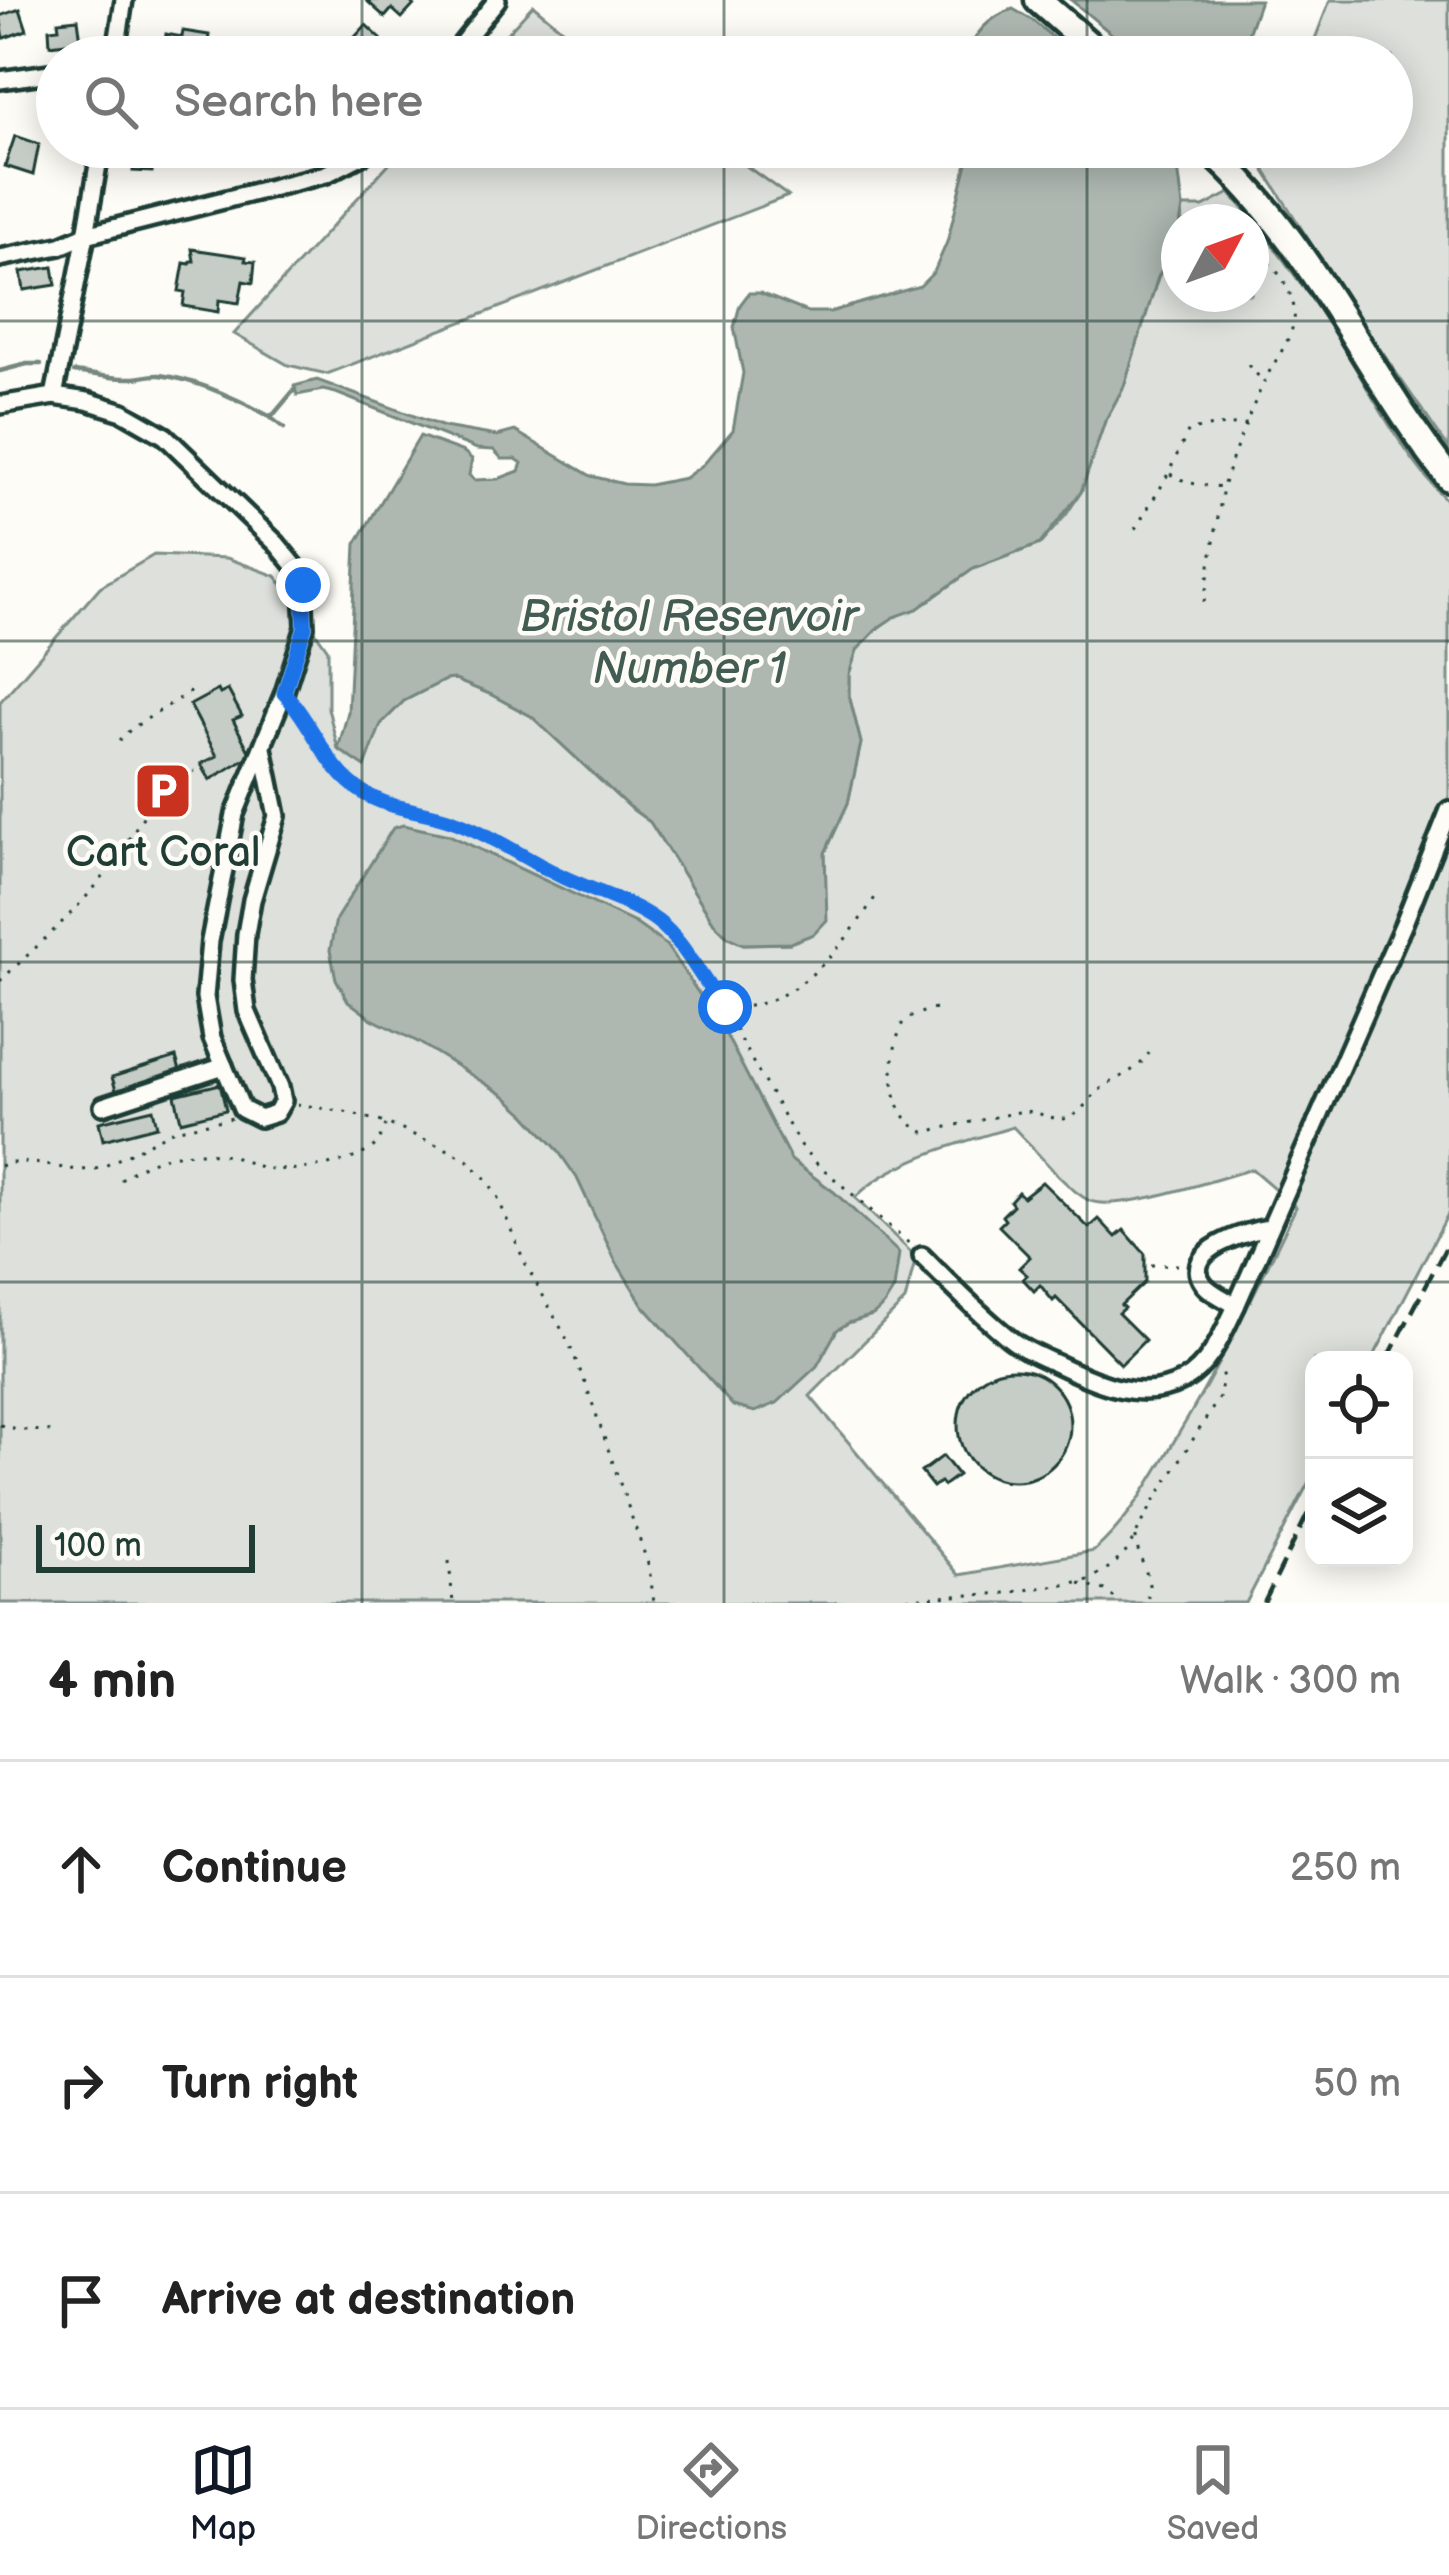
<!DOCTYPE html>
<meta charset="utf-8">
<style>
:root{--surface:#fff;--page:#f2f2f2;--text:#222;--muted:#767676;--line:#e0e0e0;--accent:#111827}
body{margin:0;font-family:"Balsamiq Sans",sans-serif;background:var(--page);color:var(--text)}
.controls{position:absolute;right:36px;bottom:36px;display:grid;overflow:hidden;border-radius:24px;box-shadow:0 6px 30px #0003}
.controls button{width:108px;height:108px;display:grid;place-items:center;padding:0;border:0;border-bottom:3px solid var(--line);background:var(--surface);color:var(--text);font:60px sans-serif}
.compass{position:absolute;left:1161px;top:204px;width:108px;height:108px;border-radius:50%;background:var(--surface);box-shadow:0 6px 30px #0003;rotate:49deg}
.scale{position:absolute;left:36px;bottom:30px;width:219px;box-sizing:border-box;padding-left:12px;border:6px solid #1f3d34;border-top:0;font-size:33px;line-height:42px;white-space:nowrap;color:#1f3d34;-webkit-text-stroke:9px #fdfcf7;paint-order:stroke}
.stop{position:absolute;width:36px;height:36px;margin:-27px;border:9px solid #1a73e8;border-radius:50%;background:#fff}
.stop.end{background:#1a73e8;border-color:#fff;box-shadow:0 3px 12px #0008}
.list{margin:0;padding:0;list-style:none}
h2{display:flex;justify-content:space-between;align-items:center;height:156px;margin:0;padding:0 48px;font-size:51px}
h2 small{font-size:39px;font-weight:400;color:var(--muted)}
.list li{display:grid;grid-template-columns:78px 1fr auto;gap:36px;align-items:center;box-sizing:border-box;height:216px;padding:0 48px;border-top:3px solid var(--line)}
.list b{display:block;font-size:45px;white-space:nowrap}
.list em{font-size:39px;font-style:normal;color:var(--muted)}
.icon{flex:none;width:66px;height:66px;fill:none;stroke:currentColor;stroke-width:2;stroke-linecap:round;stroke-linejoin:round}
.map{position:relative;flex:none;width:1449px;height:1603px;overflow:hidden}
.search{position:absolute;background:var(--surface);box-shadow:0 6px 30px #0003;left:36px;right:36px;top:36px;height:132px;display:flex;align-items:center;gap:30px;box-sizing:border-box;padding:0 42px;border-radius:66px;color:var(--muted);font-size:45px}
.sheet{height:804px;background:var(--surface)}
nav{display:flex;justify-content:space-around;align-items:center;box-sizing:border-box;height:168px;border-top:3px solid var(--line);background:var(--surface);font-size:33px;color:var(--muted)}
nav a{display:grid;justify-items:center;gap:6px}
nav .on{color:var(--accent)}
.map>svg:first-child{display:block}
.green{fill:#dde0db;stroke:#7e8e88;stroke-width:3;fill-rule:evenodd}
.water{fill:#aeb8b1;stroke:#75877f;stroke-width:3}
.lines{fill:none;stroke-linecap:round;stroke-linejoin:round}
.stream{stroke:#75877f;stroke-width:4.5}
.building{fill:#c6cdc7;stroke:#1f3d34;stroke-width:3}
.minor-casing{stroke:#1f3d34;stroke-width:24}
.highway-casing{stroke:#1f3d34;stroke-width:33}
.path{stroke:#1f3d34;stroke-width:3;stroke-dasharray:3 9;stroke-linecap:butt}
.minor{stroke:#fdfcf7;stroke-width:15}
.highway{stroke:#fdfcf7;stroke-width:24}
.rail{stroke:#1f3d34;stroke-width:4.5;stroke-dasharray:18 9;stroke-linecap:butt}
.route{stroke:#1a73e8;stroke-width:15}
.grid{fill:none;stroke:#1f3d34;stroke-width:3;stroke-opacity:0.55}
.labels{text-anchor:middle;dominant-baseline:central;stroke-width:9;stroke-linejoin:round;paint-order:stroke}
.poi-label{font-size:42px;fill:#1f3d34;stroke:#fdfcf7}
.water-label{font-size:45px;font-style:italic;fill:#435c53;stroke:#fdfcf7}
</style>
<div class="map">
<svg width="1449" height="1603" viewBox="0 0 1449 1603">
<rect width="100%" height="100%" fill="#fdfcf7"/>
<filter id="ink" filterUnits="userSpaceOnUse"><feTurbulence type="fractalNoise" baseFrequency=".00833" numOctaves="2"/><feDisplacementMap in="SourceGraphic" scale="24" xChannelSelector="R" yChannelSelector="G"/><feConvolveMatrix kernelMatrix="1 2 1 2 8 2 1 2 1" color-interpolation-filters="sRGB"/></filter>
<g filter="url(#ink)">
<g class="green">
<path d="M 1330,0 L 1449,0 L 1449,449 L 1355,313 L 1265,171 L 1274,147 L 1392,147 L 1392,57 L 1308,57 Z"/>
<path d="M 533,5 L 593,55 L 596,57 L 485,57 Z"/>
<path d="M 404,147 L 720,147 L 788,196 L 327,374 L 288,365 L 234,334 Z"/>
<path d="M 1230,193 C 1269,237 1303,285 1335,334 C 1371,392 1401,454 1449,503 L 1449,1212 L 1372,1360 L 1314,1360 L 1314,1472 L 1246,1603 L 0,1603 L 0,702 L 100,587 L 154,555 L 227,558 L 276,576 L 328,650 L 328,708 L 338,749 L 373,742 L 381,724 L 404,701 L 445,680 L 453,679 L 490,694 L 531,716 L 628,806 L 650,822 L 715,924 L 744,944 L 790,943 L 825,882 L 825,853 L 848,803 L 861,743 L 849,695 L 849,674 L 857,650 L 879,627 L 894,616 L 917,609 L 973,569 L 1040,544 L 1066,515 L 1081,492 L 1105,421 L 1124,386 L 1158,277 L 1177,243 L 1179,232 L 1179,294 L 1251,294 L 1251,222 L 1181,222 L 1183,207 L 1203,207 ZM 1013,1127 C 1033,1147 1064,1187 1088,1200 C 1115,1214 1220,1178 1252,1169 L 1296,1207 C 1258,1286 1221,1364 1176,1438 C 1152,1479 1130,1519 1094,1551 L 959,1575 L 810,1396 L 905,1301 L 916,1257 L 855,1198 C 891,1160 964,1142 1013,1127 Z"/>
</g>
<g class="water">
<path d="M 1071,0 L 1260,0 L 1240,57 L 1139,57 Z"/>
<path d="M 1013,9 L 1032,20 L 1076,57 L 967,57 C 974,33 989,17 1013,9 Z"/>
<path d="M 969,147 L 1172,147 L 1176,151 L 1183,207 L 1177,242 L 1158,277 L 1124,386 L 1105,421 L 1081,492 L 1040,544 L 973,569 L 917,609 L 894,617 L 879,627 L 857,650 L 849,674 L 849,695 L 861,743 L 848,803 L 825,853 L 827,920 L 814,934 L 790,943 L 743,944 L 728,937 L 715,924 L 650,822 L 628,806 L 531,716 L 490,694 L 453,679 L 445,680 L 404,701 L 381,724 L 365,767 L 338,749 L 348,712 L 356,544 L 420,436 L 464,452 L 472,459 L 469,475 L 474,480 L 498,479 L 519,471 L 522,463 L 516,459 L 502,459 L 494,450 L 477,449 L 336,393 L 323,390 L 297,395 L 294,386 L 317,380 L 444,427 L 497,436 L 515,431 L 591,476 L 624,484 L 649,485 L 685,478 L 704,464 L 733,430 L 743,373 L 734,327 L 740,305 L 749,293 L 760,293 L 807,312 L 830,312 L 920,286 L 934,272 L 947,242 L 969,155 Z"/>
<path d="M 403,825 L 449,835 L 635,923 L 666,945 L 724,1031 L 791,1160 L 834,1192 L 899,1253 L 894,1289 L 884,1305 L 873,1315 L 848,1323 L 837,1330 L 817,1366 L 777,1403 L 755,1412 L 733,1406 L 643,1305 L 615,1260 L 577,1178 L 556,1148 L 526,1115 L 505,1096 L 420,1043 L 372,1019 L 348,1001 L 336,979 L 330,950 L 336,919 L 393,828 Z"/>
</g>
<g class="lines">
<g class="stream">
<path d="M 0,371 L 27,364 L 41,364"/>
<path d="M 74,372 C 93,374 112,379 132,378 C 142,378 150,374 160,375 C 198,380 236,398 269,416 L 274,414 L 295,389"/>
<path d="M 270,417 L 284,428"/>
</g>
</g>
<g class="building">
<path d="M 366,0 L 408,0 L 414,5 L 402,18 L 392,9 L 385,17 Z"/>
<path d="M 20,9 L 27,30 L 4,38 L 0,16 Z"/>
<path d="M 78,19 L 81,41 L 50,45 L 49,29 L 59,28 L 58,21 Z"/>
<path d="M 366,25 L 381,39 L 364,57 L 347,57 L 341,52 Z"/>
<path d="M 183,31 L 209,35 L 206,57 L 163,57 L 166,34 L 182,37 Z"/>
<path d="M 15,136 L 39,144 L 33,175 L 5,166 Z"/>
<path d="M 135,147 L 158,147 L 158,152 L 153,152 L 152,172 L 133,171 Z"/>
<path d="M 192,249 L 246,257 L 245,261 L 255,262 L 253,283 L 243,281 L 239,303 L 219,300 L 218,312 L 183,306 L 185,292 L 179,291 L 184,263 L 190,264 L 191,261 L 194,261 Z"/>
<path d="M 53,267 L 56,285 L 24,290 L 21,272 Z"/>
<path d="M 218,690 L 220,694 L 228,690 L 242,716 L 233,720 L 251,755 L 210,780 L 201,764 L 217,756 L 190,705 Z"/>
<path d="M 176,1057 L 181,1074 L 117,1094 L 112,1077 Z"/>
<path d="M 220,1084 L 226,1110 L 181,1121 L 175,1095 Z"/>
<path d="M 153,1109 L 157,1126 L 103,1140 L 99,1122 Z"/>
<path d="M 1042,1182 L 1089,1228 L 1099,1219 L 1116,1237 L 1124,1230 L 1145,1254 L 1145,1282 L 1121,1305 L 1124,1308 L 1118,1313 L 1145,1340 L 1121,1364 L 1056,1298 L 1053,1301 L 1040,1285 L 1034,1291 L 1023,1279 L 1027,1275 L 1019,1268 L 1030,1257 L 999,1226 L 1005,1220 L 1002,1216 L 1013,1205 L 1010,1201 L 1018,1192 L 1023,1197 Z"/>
<circle cx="1014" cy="1425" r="56"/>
<path d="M 943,1456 L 958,1475 L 943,1486 L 940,1482 L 933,1487 L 921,1472 Z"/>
</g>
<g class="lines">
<defs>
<g id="minor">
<path d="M 115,57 L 124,0"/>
<path d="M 451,57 L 497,0"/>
<path d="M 0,80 L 57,72"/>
<path d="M 0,258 L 60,246 L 86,235 L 326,174 L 363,155 L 372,147"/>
<path d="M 54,396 L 86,235 L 101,147"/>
<path d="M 0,405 L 54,396 L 87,401 L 123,412 L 165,436 L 277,544 L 295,566 L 303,585 L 305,627 L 284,693 L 235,814 L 210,941 L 205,997 L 212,1038 L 242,1109 L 260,1118 L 276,1113 L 283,1101 L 280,1087 L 247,1011 L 243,980 L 246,934 L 252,900 L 277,816 L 263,748"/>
<path d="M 103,1106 L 224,1066"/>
<path d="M 922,1256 C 948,1282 974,1309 1003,1333 C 1019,1348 1039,1356 1059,1365 C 1097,1383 1142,1404 1183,1381 C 1211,1365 1223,1333 1236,1306 L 1404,923 L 1449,810"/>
<path d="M 1236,1306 C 1226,1299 1210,1293 1203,1283 C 1180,1250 1248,1231 1269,1228"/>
</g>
<g id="highway">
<path d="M 1038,0 L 1103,57"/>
<path d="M 1206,147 C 1311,238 1364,371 1449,478"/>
</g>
</defs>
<use href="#minor" class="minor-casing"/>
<use href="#highway" class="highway-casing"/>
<g class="path">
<path d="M 1248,365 L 1263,381"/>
<path d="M 1170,474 L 1189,483 L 1223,487"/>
<path d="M 1135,529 L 1164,482 L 1189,430 L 1214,426 L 1247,424"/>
<path d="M 1204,602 L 1223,487 C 1234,451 1249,414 1265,380 C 1274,361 1291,341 1294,320 C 1298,296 1274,258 1251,253"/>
<path d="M 297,707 L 333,765 L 361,791 L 382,803 L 454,821 L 561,876 L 647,914 L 673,935 L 726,1007 C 795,1012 844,945 878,893"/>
<path d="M 119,741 L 131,729 L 191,691"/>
<path d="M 0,981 C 34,949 69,918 99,882 C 127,850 151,785 195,771"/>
<path d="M 726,1007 L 738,1036 L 800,1145 L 814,1161 L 912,1246"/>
<path d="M 935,1009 L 916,1014 L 903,1022 C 888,1056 885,1115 924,1132 L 1023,1111 C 1037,1111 1050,1119 1063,1119 C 1077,1118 1085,1104 1094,1095 C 1111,1077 1136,1075 1149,1053"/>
<path d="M 297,1104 L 345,1112 L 386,1123 L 451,1151 L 467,1160 L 488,1181 L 498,1198 L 524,1261 L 568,1341 L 586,1385 L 649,1567 L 654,1603"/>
<path d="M 0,1166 C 33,1154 64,1176 101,1168 L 174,1130 L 232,1118"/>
<path d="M 121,1180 C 150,1154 199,1147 236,1158 C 248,1162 259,1168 272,1169 C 298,1172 362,1164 378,1142 C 379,1141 385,1126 386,1125"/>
<path d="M 1151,1265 L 1185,1265"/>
<path d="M 0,1425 L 21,1430 L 56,1431"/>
<path d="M 1136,1537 C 1136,1561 1158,1580 1145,1603"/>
<path d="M 449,1561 L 453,1603"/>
<path d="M 1079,1583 L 1105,1590 L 1120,1603"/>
<path d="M 835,1603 L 1006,1593 L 1089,1580 L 1113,1565 L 1127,1551 L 1153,1503 L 1219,1398 L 1223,1377 L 1219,1368"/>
</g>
<use href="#minor" class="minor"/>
<use href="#highway" class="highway"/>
<g class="rail">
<path d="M 1387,1360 L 1449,1241"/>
<path d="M 1264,1603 L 1314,1501"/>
</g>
</g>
</g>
<g class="lines" filter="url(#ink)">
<path class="route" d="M 303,585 L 305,627 L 284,693 C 314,724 325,769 364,793 C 389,809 423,810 451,820 C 488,833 522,857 557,874 C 590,891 628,900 657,921 C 687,944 700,980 725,1007"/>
</g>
<path class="grid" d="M 362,0 L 362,57M 724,0 L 724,57M 1087,0 L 1087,57M 362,147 L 362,1603M 724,147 L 724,1603M 1087,147 L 1087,1603M 0,321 L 1449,321M 0,641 L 1449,641M 0,962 L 1449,962M 0,1282 L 1449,1282"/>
<defs>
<symbol id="parking-square" viewBox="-11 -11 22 22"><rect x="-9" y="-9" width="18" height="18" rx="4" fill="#c8321e" stroke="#fdfcf7"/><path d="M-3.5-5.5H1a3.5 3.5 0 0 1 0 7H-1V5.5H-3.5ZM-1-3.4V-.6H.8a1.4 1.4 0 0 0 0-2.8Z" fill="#fff"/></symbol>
</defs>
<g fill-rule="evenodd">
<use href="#parking-square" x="130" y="758" width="66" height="66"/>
</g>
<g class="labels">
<g class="poi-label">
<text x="163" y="853">Cart Coral</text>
</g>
<g class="water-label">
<text x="689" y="617">Bristol Reservoir<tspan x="689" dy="52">Number 1</tspan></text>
</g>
</g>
</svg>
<div class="controls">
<button><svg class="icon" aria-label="locate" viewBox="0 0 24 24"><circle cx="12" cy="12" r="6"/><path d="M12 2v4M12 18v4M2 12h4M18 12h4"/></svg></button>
<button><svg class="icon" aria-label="layers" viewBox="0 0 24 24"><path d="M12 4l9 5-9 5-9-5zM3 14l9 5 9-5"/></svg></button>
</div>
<svg class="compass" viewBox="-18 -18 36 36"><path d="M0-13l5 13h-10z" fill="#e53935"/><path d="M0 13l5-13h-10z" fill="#767676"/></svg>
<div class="scale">100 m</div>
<div class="stop" style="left:725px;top:1007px"></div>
<div class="stop end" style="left:303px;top:585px"></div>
<div class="search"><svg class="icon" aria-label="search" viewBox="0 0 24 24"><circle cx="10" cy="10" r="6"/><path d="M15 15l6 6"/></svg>Search here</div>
</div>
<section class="sheet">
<h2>4 min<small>Walk · 300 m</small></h2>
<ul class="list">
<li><svg class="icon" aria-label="ahead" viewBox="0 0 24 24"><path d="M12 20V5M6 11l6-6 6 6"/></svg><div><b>Continue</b></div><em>250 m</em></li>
<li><svg class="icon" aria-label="right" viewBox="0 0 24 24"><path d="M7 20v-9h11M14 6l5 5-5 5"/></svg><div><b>Turn right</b></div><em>50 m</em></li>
<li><svg class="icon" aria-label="arrive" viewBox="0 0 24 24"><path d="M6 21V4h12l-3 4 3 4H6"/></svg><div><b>Arrive at destination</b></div></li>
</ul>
</section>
<nav>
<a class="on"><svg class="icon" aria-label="map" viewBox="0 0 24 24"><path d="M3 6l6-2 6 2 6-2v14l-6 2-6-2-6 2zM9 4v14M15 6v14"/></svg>Map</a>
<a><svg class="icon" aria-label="directions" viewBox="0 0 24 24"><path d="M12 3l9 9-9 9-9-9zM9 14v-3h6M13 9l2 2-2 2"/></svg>Directions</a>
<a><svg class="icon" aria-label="saved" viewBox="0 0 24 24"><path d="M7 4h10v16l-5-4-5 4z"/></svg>Saved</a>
</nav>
